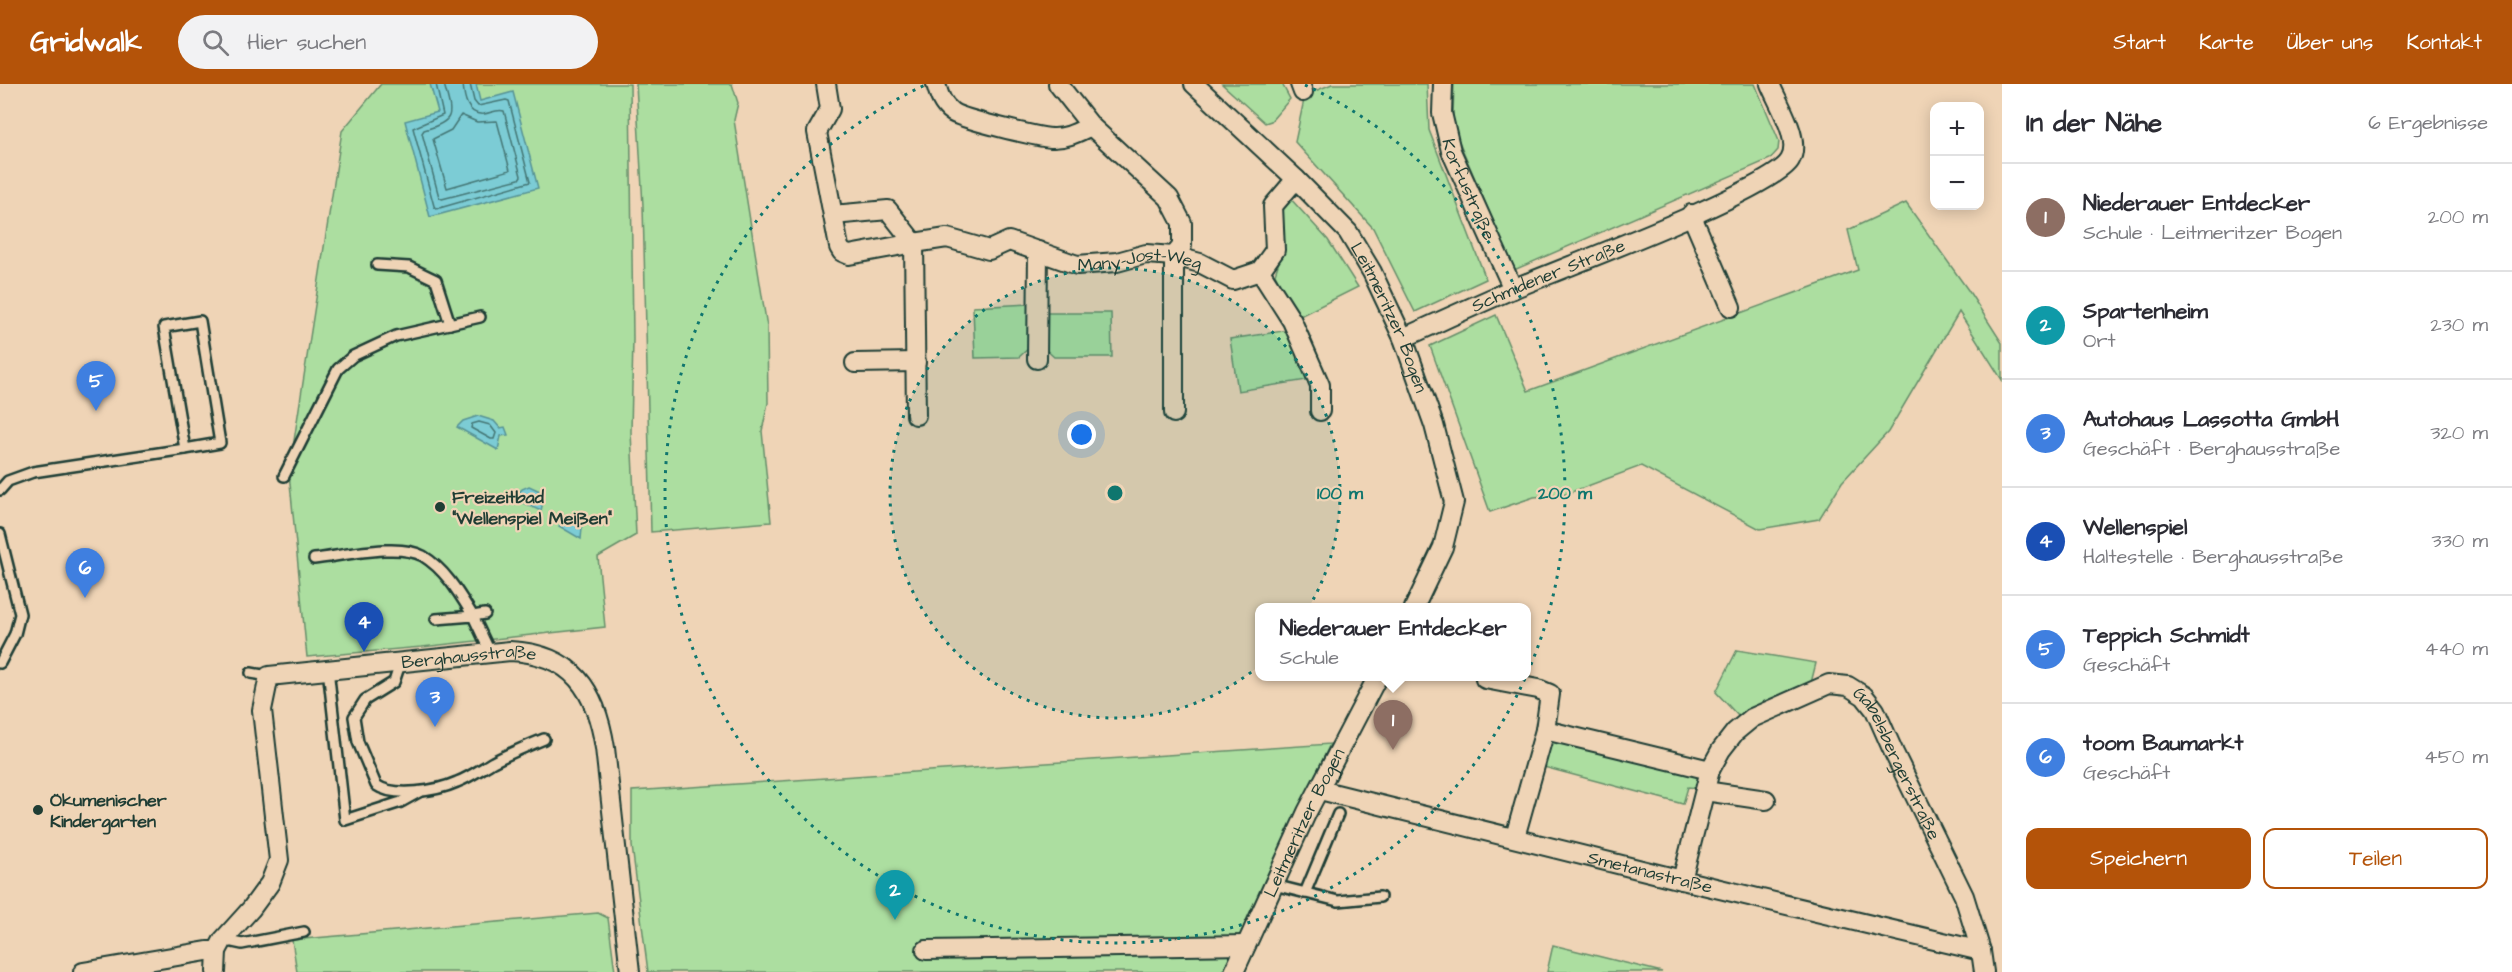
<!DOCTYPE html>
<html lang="de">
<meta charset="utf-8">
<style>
:root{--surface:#fff;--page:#f2f2f3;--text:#2b2b33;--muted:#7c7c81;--line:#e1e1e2;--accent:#b45309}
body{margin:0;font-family:"Architects Daughter",sans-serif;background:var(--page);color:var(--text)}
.controls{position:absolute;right:18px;top:18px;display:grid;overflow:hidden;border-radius:12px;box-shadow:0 3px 15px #0003}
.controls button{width:54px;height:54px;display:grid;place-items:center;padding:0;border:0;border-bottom:2px solid var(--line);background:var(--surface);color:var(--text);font:30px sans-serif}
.you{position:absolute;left:1082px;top:351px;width:21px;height:21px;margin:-15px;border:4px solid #fff;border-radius:50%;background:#1a73e8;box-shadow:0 0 0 9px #1a73e833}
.badge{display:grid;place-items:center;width:39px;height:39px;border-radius:50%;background:var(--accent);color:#fff;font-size:20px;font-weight:700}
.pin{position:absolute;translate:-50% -50px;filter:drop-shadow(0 2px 3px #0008)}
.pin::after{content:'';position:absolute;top:32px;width:21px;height:18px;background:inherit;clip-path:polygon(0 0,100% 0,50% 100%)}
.popup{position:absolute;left:1255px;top:519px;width:276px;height:78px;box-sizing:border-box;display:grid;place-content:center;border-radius:12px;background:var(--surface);filter:drop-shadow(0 2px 4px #0005);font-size:20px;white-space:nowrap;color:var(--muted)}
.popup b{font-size:22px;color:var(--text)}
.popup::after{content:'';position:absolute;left:50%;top:100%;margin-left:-12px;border:12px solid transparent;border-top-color:var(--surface)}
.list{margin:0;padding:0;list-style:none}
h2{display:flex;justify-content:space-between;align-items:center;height:78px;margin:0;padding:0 24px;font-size:26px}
h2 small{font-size:20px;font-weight:400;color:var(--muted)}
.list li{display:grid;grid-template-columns:39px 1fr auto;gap:18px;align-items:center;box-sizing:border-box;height:108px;padding:0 24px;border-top:2px solid var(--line)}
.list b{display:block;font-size:22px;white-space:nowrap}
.list p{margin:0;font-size:20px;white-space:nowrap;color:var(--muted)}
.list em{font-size:20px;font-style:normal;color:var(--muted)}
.actions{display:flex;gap:12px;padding:18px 24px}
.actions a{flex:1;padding:14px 0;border:2px solid var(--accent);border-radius:12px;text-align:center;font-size:21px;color:var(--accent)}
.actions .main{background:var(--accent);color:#fff}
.icon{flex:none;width:33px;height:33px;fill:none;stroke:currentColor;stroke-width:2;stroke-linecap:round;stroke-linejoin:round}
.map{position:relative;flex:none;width:2002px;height:888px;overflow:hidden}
header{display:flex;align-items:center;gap:36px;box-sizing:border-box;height:84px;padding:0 30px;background:var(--accent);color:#fff}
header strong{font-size:28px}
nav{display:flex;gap:33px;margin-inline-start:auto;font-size:21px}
.search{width:420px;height:54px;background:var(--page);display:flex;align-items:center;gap:15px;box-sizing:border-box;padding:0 21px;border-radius:33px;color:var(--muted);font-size:22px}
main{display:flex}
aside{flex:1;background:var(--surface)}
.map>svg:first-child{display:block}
.green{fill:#acdea0;stroke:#668e6a;stroke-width:1.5}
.water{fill:#7cccd5;stroke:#579395;stroke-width:1.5}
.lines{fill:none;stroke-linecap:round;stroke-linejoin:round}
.shore{stroke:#447674;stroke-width:1.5}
.lane-casing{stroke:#1f3d34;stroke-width:14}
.street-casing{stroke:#1f3d34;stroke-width:22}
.lane{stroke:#efd4b6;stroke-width:9}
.street{stroke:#efd4b6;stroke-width:18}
.ring{fill:none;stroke:#0f766e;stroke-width:3;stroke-dasharray:3 6}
.poi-dot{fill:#1f3d34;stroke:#efd4b6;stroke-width:2}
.labels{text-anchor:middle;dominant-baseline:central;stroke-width:4.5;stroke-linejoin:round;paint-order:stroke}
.street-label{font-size:18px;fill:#1f3d34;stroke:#efd4b6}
.poi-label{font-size:18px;font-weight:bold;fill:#1f3d34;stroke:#efd4b6;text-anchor:start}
.centre{fill:#0f766e;stroke:#efd4b6;stroke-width:3}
.ring-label{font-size:18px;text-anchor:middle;font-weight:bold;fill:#0f766e;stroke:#efd4b6;stroke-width:4.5;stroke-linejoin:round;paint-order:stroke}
</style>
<header>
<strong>Gridwalk</strong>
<div class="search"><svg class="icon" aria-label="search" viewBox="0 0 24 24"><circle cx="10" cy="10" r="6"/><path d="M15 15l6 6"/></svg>Hier suchen</div>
<nav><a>Start</a><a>Karte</a><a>Über uns</a><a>Kontakt</a></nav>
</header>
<main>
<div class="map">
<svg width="2002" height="888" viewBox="0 0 2002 888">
<rect width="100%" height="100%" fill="#efd4b6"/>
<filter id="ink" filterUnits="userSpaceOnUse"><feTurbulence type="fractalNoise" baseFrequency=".0167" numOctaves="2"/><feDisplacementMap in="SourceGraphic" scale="12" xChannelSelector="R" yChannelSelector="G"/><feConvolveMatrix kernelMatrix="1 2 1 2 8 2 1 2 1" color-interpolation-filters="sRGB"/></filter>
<g filter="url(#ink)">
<g class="green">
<path d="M 381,0 L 630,0 L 633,255 L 631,348 L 636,451 L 598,473 L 605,543 L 422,563 L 307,573 L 289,389 L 342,47 Z"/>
<path d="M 636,0 L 732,0 L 738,19 L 734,36 L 767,243 L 768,319 L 762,347 L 771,438 L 651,448 L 643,122 Z"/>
<path d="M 1222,0 L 1282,0 L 1290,15 L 1271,37 L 1265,39 Z"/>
<path d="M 1332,0 L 1427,0 L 1429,46 L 1486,195 L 1415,228 L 1373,144 L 1295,58 L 1305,11 Z"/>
<path d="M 1454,0 L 1755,0 L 1779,57 L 1778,66 L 1770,75 L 1514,186 L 1455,48 L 1453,33 Z"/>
<path d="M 1289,113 L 1328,156 L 1358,203 L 1296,234 L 1275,190 L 1285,160 L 1280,128 Z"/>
<path d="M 1906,119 L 1968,206 L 2002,259 L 2002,296 L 1959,228 L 1888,348 L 1842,398 L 1819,435 L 1760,445 L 1641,382 L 1566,410 L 1534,413 L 1490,428 L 1430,262 L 1496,231 L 1528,307 L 1858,186 L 1848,146 Z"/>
<path d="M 1030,220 L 1031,262 L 1019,273 L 975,274 L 973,223 Z"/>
<path d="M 1042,229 L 1111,229 L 1112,273 L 1054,273 L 1042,262 Z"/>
<path d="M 1290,246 L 1307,296 L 1238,307 L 1230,255 Z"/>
<path d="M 1737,566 L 1816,579 L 1810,603 L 1741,635 L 1716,608 Z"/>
<path d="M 1551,657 L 1562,657 L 1695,688 L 1700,694 L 1699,704 L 1688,703 L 1683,720 L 1540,682 L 1545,662 Z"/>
<path d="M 1330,660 L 1223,888 L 648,888 L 632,762 L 632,707 Z"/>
<path d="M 598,829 L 608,834 L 615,888 L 297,888 L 292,856 Z"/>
<path d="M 1553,861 L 1662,888 L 1547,888 Z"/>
</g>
<g class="water">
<path d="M 430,0 L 476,0 L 480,17 L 513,8 L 538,104 L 430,133 L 405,37 L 438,28 Z"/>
<path d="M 478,332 L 494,337 L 500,344 L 505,343 L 508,351 L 501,352 L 498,366 L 457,343 L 463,337 Z"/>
<path d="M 529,402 L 540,407 L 543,417 L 541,427 L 514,415 L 522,405 Z"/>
<path d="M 573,436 L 582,444 L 581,455 L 559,442 L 564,437 Z"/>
</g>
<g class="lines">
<g class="shore">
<path d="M 436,0 L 443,31 L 413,44 L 434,122 L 436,125 L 530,98 L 509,17 L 506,16 L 478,22 L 474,17 L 470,0"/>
<path d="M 444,0 C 452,30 457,37 424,46 L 422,49 L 439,113 L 442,115 L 519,95 L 521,92 L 504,27 C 497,25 491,29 484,30 C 467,32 464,13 463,0"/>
<path d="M 461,31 L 477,38 L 497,37 L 510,86 L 447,104 L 433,55 L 451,46 Z"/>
<path d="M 479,338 L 490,341 L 496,349 L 494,355 L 491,355 L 471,344 L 472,340 Z"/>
</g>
<defs>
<g id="lane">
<path d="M 377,181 L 409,183 L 436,196 L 450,240"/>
<path d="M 200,237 L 220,359 L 185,365 L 164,243 Z"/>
<path d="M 284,392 L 338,285 L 353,272 L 396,252 L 480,233"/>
<path d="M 0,406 L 8,397 L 33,388 L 185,365"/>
<path d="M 0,450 L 20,530 L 15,550 L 0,579"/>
<path d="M 314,475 C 342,472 399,458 423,472 C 446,486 460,511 473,532 L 485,530"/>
<path d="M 436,535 L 473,532 L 490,568"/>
<path d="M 401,577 L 394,598 L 365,616 L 354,633 L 358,658 L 376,701 C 394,714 437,707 457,698 C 470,693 481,685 493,678 C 510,669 527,662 544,655"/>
<path d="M 328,585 L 345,736 L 401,718 L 419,708"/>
<path d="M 251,589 L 269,592"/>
<path d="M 1274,801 L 1338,817 L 1380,813"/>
<path d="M 1305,809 L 1338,730"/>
<path d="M 223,856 L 242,860 L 304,848"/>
</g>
<g id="street">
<path d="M 826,0 L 830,25 L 817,48 L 839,163 L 842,168 L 849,171 L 914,159 L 916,331"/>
<path d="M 936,0 C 939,11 942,21 952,28 C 961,35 1038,53 1051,54 C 1066,55 1078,48 1091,42"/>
<path d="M 1058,0 L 1091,42 L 1169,114 L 1182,139 L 1182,162 L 1174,172 L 1174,329"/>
<path id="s1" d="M 1194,0 L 1296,95 L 1348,148 L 1372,188 L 1403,254 L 1434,341 L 1454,418 L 1443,463 L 1414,524"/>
<path d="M 1300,0 L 1303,8"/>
<path id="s2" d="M 1443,0 L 1442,29 L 1451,67 L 1513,205"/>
<path d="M 1691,130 L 1731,223"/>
<path id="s3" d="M 833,131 L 888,126 L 914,159 L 947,154 L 989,166 L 1009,157 L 1077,181 L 1117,178 L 1146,170 L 1174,172 L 1200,179 L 1233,196 L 1260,187 L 1275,166 L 1273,122 L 1296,95"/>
<path d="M 1260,187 L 1292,237 L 1320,301 L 1320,327"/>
<path id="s4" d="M 1403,254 C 1441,237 1478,220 1515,204 C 1560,185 1773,106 1790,76 C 1802,56 1778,20 1770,0"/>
<path d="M 1037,275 L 1038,167"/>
<path d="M 855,279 L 916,278"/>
<path d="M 1485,595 L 1538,605 L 1550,610 L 1545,646 L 1710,686"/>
<path id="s5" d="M 1320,706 L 1682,796 L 1981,867"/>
<path d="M 1705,707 L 1766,716"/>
<path d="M 1515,753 L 1545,646"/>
<path id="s6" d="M 1682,796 L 1710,686 L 1721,666 L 1735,648 L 1752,634 L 1829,600 L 1848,602 L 1864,612 L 1875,626 L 1894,669 L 1964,812 L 1981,867 L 1984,888"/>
<path d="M 926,866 L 1246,861"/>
<path d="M 83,888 L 207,867 L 217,867"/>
<path id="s7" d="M 216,888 L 217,867 L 223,856 L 251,825 L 270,799 L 279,776 L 262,626 L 269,592 L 510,567 C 573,570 596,606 605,664 L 630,888"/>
<path id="s8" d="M 1234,888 L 1307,728 L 1378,592"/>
</g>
</defs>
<use href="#lane" class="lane-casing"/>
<use href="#street" class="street-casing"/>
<use href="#lane" class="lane"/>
<use href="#street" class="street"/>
</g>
</g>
<circle cx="1115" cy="409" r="225" fill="#0f766e" fill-opacity=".12"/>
<g class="ring">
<circle cx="1115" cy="409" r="225"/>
<path d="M1305 1A450 450 0 1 1 925 1"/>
</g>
<g class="poi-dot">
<circle cx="440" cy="423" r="6"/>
<circle cx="38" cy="726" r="6"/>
</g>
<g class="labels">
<g class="street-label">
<text stroke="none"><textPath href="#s2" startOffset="110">Korfustraße</textPath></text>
<text stroke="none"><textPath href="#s3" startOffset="332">Many-Jost-Weg</textPath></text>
<text stroke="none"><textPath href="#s4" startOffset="158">Schmidener Straße</textPath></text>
<text stroke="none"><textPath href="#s1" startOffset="309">Leitmeritzer Bogen</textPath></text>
<text stroke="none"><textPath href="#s7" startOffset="519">Berghausstraße</textPath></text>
<text stroke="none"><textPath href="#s6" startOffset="378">Gabelsbergerstraße</textPath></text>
<text stroke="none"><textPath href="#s8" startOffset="165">Leitmeritzer Bogen</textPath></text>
<text stroke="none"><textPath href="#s5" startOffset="340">Smetanastraße</textPath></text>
</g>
<g class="poi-label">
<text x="452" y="413">Freizeitbad<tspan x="452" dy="21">"Wellenspiel Meißen"</tspan></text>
<text x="50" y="716">Ökumenischer<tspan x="50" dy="21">Kindergarten</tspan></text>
</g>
</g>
<circle cx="1115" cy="409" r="9" class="centre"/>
<g class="ring-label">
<text x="1340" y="415">100 m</text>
<text x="1565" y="415">200 m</text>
</g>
</svg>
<div class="controls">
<button>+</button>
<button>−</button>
</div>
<div class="you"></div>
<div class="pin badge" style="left:1393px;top:666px;background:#8d6e63">1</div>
<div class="popup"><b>Niederauer Entdecker</b>Schule</div>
<div class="pin badge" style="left:895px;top:836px;background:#0f9aa8">2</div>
<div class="pin badge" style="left:435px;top:643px;background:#3f7fe0">3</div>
<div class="pin badge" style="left:364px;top:568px;background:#1a4fb4">4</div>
<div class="pin badge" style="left:96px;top:327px;background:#3f7fe0">5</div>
<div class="pin badge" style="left:85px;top:514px;background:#3f7fe0">6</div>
</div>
<aside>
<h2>In der Nähe<small>6 Ergebnisse</small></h2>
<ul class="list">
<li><span class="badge" style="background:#8d6e63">1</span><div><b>Niederauer Entdecker</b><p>Schule · Leitmeritzer Bogen</p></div><em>200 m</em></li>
<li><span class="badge" style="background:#0f9aa8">2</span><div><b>Spartenheim</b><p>Ort</p></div><em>230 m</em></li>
<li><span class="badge" style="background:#3f7fe0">3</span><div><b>Autohaus Lassotta GmbH</b><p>Geschäft · Berghausstraße</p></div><em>320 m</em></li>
<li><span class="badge" style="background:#1a4fb4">4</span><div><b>Wellenspiel</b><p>Haltestelle · Berghausstraße</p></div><em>330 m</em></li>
<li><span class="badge" style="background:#3f7fe0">5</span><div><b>Teppich Schmidt</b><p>Geschäft</p></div><em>440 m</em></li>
<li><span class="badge" style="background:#3f7fe0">6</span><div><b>toom Baumarkt</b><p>Geschäft</p></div><em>450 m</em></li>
</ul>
<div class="actions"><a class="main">Speichern</a><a>Teilen</a></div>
</aside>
</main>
